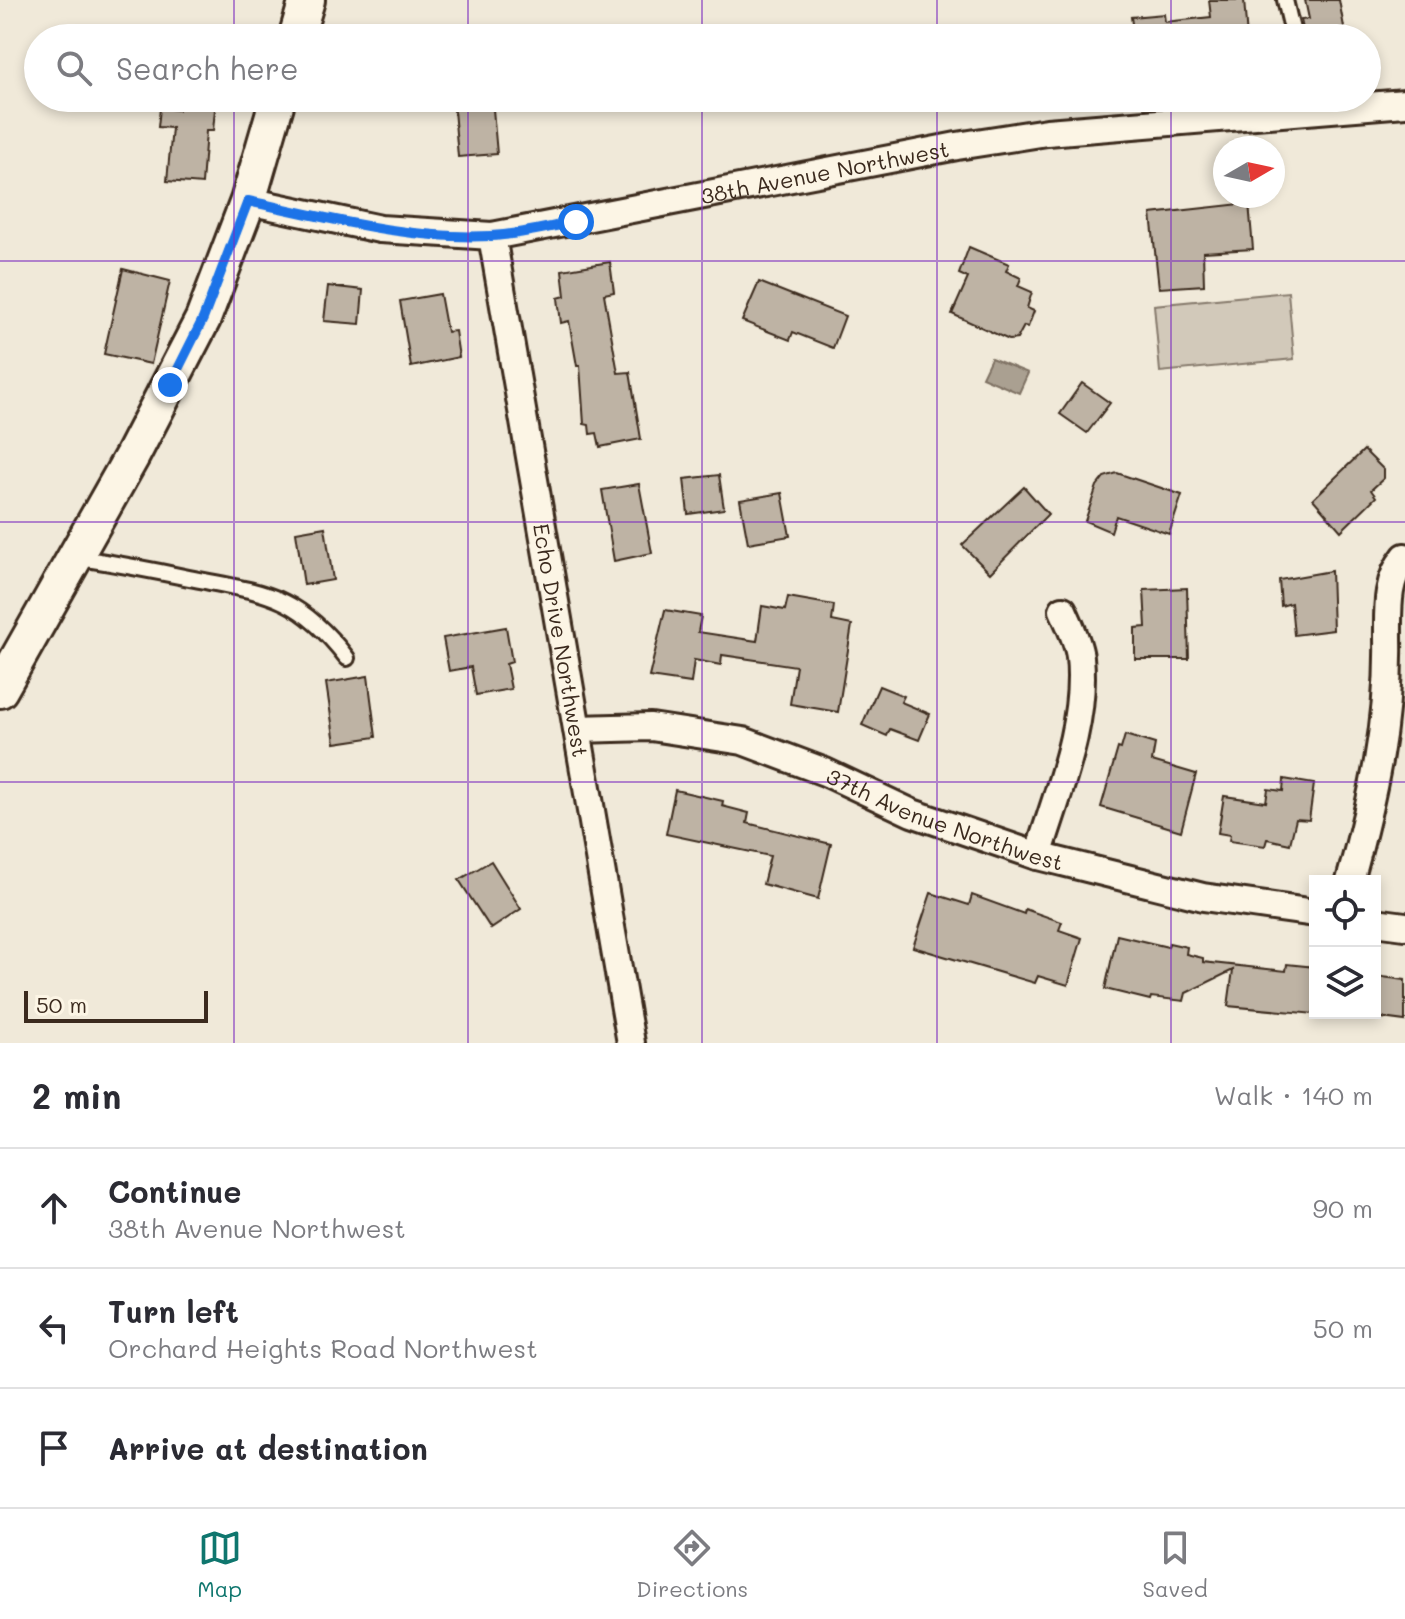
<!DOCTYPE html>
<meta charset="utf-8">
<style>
:root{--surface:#fff;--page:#f7f7f7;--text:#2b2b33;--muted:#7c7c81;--line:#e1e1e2;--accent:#0f766e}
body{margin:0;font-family:Mali,sans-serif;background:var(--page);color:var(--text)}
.controls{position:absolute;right:24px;bottom:24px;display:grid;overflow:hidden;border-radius:0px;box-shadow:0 4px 12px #0003}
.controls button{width:72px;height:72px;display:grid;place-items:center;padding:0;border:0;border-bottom:2px solid var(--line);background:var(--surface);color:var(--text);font:40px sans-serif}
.compass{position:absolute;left:1213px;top:136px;width:72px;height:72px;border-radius:50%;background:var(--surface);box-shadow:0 4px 12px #0003;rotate:81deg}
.scale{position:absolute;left:24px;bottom:20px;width:184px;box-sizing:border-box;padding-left:8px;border:4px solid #3b2a1e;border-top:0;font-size:22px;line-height:28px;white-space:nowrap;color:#3b2a1e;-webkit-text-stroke:6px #fcf5e5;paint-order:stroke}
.stop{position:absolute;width:24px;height:24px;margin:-18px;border:6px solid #1a73e8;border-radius:50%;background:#fff}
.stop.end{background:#1a73e8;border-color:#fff;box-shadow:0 2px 8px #0008}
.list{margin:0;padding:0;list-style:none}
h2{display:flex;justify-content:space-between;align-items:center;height:104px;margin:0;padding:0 32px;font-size:34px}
h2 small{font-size:26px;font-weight:400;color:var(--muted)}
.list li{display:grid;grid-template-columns:52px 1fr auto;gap:24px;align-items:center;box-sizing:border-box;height:120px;padding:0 32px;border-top:2px solid var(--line)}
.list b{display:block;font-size:30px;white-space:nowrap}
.list p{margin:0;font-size:26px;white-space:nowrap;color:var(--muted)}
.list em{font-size:26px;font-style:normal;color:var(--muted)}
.icon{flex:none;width:44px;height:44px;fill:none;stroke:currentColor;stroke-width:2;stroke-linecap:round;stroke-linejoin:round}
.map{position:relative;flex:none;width:1405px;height:1043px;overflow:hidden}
.search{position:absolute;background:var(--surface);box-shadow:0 4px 12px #0003;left:24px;right:24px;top:24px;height:88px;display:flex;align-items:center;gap:20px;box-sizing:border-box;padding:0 28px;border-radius:44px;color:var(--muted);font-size:30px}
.sheet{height:464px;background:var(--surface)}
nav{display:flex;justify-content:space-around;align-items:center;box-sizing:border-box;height:112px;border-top:2px solid var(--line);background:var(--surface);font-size:22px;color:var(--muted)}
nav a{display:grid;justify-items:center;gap:4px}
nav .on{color:var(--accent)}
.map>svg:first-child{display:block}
.green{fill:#d2c9ba;stroke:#867a6c;stroke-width:2}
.water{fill:#aaa091;stroke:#7e7163;stroke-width:2}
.building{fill:#beb3a4;stroke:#3b2a1e;stroke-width:2}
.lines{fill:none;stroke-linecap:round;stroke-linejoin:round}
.service-casing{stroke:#3b2a1e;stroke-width:20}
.minor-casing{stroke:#3b2a1e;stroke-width:32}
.tertiary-casing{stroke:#3b2a1e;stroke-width:40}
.service{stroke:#fcf5e5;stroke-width:14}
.minor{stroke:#fcf5e5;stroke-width:26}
.tertiary{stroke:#fcf5e5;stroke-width:34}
.route{stroke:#1a73e8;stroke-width:10}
.grid{fill:none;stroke:#7b2cbf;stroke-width:2;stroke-opacity:0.55}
.labels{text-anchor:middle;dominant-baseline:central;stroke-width:7;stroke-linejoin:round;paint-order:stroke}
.street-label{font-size:22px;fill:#3b2a1e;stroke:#fcf5e5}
</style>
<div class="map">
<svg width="1405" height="1043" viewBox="0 0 1405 1043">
<rect width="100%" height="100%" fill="#f0e9d9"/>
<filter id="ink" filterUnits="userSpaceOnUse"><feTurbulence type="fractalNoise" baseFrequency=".0125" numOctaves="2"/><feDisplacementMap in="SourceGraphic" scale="16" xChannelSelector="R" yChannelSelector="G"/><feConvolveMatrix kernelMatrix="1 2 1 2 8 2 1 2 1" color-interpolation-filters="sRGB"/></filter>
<g filter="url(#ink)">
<path class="green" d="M 1288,292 L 1294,359 L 1160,372 L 1154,305 Z"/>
<path class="water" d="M 991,358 L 1028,373 L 1019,393 L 982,377 Z"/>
<g class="building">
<path d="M 1209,0 L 1244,0 L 1247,38 L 1134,38 L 1131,17 L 1164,14 L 1165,22 L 1211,17 Z"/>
<path d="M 1305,0 L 1339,0 L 1346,38 L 1305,38 L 1301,20 L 1309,19 Z"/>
<path d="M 179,98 L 216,98 L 213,131 L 206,131 L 202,184 L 167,181 L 172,128 L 158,127 L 160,108 L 178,110 Z"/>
<path d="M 453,98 L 492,98 L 497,154 L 458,157 Z"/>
<path d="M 1249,203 L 1253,249 L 1203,252 L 1204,285 L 1159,288 L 1151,214 Z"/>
<path d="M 969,247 L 1009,264 L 1006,271 L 1021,278 L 1018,286 L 1032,292 L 1027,308 L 1034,311 L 1028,327 L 1024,326 L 1017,339 L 1009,340 L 952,314 L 968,278 L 959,274 Z"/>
<path d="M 610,262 L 614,292 L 604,294 L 618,373 L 630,372 L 641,439 L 600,447 L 597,433 L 590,434 L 589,425 L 584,424 L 580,366 L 577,366 L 569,321 L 561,323 L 558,298 L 565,296 L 562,270 Z"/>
<path d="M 123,269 L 170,281 L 151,364 L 104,354 Z"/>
<path d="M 759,282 L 845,316 L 833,348 L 793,332 L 790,340 L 742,321 Z"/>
<path d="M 328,286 L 363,290 L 360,324 L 324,321 Z"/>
<path d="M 440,294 L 447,332 L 455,331 L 459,357 L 411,367 L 400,301 Z"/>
<path d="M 1082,383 L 1110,403 L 1087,433 L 1060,414 Z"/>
<path d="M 1364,450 L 1384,470 L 1384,478 L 1371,490 L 1376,497 L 1341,531 L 1313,499 Z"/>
<path d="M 1117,473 L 1182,495 L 1169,534 L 1116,516 L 1111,532 L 1085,521 L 1097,486 L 1104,477 Z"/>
<path d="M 719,475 L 724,509 L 688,514 L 684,479 Z"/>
<path d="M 639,484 L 652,553 L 614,561 L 602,490 Z"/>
<path d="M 1024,487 L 1048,514 L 990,573 L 962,545 Z"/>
<path d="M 782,493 L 790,536 L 748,543 L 740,500 Z"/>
<path d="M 325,527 L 333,580 L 304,585 L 296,532 Z"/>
<path d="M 1331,571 L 1333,630 L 1294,635 L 1291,603 L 1281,606 L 1279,580 Z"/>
<path d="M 1187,588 L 1189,659 L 1135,659 L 1135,628 L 1146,627 L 1144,590 Z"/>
<path d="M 788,597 L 834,605 L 832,621 L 852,625 L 838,712 L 790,704 L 796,666 L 722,655 L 721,665 L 694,660 L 691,683 L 649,677 L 665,610 L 701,616 L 698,632 L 757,641 L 762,606 L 785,610 Z"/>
<path d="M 506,627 L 512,662 L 506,664 L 511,689 L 476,695 L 471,667 L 449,671 L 443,638 Z"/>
<path d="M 368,676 L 376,737 L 335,743 L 326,683 Z"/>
<path d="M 879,686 L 904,696 L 901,702 L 930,714 L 919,740 L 890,729 L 887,736 L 862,725 Z"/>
<path d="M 1125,735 L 1155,744 L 1152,761 L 1196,774 L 1181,831 L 1101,807 L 1118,748 L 1121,749 Z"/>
<path d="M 1284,779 L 1314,784 L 1309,820 L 1296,819 L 1290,844 L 1267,839 L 1265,846 L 1229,841 L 1230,835 L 1218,833 L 1224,796 L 1266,802 L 1268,789 L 1283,791 Z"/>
<path d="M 675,790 L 723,801 L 722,806 L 749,813 L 747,823 L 831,844 L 818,899 L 763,884 L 770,856 L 666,834 Z"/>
<path d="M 491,861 L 521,909 L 491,929 L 459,880 Z"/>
<path d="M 931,893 L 969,905 L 972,895 L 1024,914 L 1025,909 L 1062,922 L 1059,930 L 1082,938 L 1068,985 L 1038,976 L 1035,983 L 913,947 Z"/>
<path d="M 1117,935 L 1168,947 L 1169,943 L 1187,947 L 1186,954 L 1203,958 L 1203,962 L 1286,971 L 1287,964 L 1315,967 L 1315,1014 L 1228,1006 L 1233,970 L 1186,993 L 1184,1001 L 1151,997 L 1150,1000 L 1105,989 Z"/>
<path d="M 1375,976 L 1405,980 L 1405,1021 L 1375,1017 Z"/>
</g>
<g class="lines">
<defs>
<g id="service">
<path d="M 1285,0 L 1294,38"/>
<path d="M 74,557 C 113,563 151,570 189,578 C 265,593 297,593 347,658"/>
</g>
<g id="minor">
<path id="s1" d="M 248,201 L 380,229 L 492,236 L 957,146 L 1047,132 L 1405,103"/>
<path id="s2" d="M 492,236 L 631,1043"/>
<path id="s3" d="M 577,729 L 651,727 L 743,741 L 825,772 L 912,813 L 1038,856 L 1203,897 L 1315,913"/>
<path d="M 1038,856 C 1057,793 1087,724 1080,657 C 1078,641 1069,624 1063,610"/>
<path d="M 1350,881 C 1372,800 1390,723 1388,638 C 1388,609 1386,580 1405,557"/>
<path d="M 1375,922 L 1405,926"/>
</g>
<g id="tertiary">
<path d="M 296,38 L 307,0"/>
<path d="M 0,690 L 132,456 L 203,319 L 248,201 L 278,98"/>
</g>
</defs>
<use href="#service" class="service-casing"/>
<use href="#minor" class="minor-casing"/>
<use href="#tertiary" class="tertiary-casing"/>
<use href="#service" class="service"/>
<use href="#minor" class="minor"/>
<use href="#tertiary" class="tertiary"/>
</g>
</g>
<g class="lines" filter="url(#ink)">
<path class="route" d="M 170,385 L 203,319 L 248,201 C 328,218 409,240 491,236 C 519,235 548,227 576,222"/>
</g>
<path class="grid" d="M 234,0 L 234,38M 468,0 L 468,38M 702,0 L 702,38M 937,0 L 937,38M 1171,0 L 1171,38M 234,98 L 234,1043M 468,98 L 468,1043M 702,98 L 702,1043M 937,98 L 937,1043M 1171,98 L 1171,1043M 0,261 L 1405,261M 0,522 L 1405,522M 0,782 L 1405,782"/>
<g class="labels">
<g class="street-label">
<text stroke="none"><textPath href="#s1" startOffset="586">38th Avenue Northwest</textPath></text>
<text stroke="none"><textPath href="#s2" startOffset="410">Echo Drive Northwest</textPath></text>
<text stroke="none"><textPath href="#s3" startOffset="384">37th Avenue Northwest</textPath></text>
</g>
</g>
</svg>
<div class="controls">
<button><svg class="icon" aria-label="locate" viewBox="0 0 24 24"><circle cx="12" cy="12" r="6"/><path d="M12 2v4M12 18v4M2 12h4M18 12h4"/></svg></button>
<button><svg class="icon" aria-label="layers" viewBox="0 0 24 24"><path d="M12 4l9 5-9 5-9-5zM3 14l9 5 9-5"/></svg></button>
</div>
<svg class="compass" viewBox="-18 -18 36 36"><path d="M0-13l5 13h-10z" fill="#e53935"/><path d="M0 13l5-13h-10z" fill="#7c7c81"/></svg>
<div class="scale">50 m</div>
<div class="stop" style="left:576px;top:222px"></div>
<div class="stop end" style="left:170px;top:385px"></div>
<div class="search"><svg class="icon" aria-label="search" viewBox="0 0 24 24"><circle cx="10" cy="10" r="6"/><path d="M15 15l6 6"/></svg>Search here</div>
</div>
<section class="sheet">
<h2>2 min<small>Walk · 140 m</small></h2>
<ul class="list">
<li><svg class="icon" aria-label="ahead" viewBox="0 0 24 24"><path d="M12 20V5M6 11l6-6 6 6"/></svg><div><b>Continue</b><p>38th Avenue Northwest</p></div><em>90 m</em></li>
<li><svg class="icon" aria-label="left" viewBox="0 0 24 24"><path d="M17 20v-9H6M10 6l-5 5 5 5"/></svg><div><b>Turn left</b><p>Orchard Heights Road Northwest</p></div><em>50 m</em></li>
<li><svg class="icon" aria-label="arrive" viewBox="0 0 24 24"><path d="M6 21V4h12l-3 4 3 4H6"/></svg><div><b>Arrive at destination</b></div></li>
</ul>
</section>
<nav>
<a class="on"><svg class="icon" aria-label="map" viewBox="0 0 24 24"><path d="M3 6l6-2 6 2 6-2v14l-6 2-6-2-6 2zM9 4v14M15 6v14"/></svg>Map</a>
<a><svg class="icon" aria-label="directions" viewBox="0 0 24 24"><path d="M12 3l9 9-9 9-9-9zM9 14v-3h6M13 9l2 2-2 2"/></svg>Directions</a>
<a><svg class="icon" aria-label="saved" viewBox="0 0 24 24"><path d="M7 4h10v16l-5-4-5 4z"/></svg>Saved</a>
</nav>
